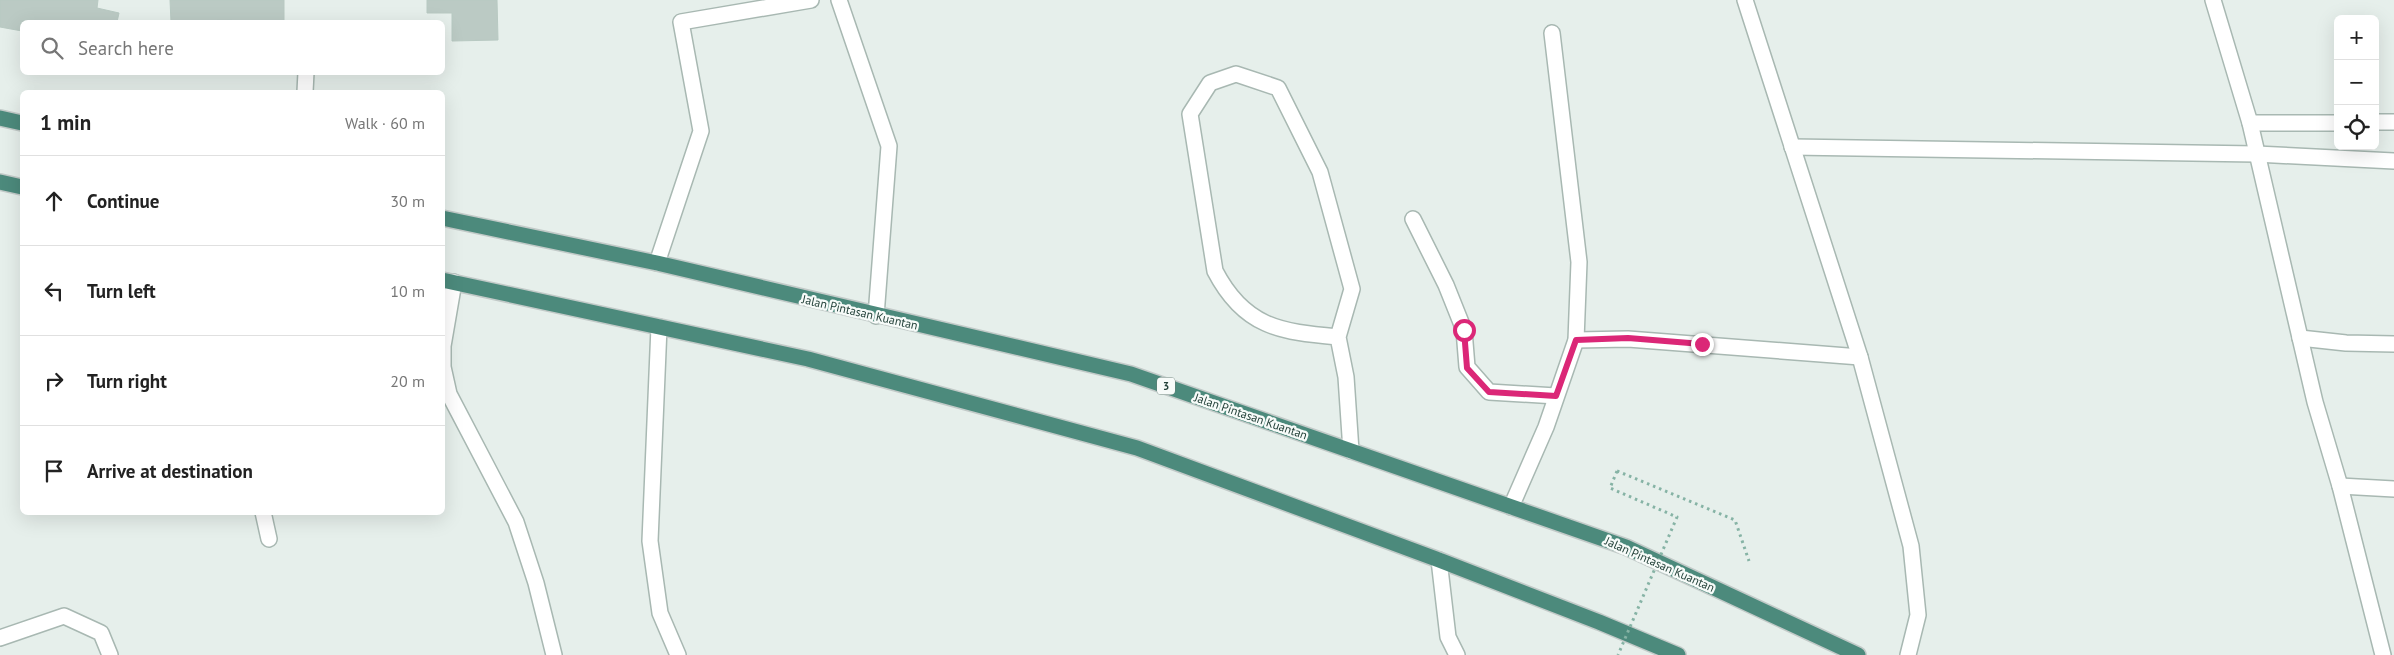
<!DOCTYPE html>
<meta charset="utf-8">
<style>
:root{--surface:#fff;--page:#f6f6f6;--text:#222;--muted:#767676;--line:#e0e0e0}
body{margin:0;font-family:"PT Sans",sans-serif;background:var(--page);color:var(--text)}
.controls{position:absolute;right:15px;top:15px;display:grid;overflow:hidden;border-radius:8px;box-shadow:0 5px 20px #0002}
.controls button{width:45px;height:45px;display:grid;place-items:center;padding:0;border:0;border-bottom:1px solid var(--line);background:var(--surface);color:var(--text);font:25px sans-serif}
.stop{position:absolute;width:15px;height:15px;margin:-11px;border:4px solid #db2777;border-radius:50%;background:#fff}
.stop.end{background:#db2777;border-color:#fff;box-shadow:0 1px 5px #0008}
.list{margin:0;padding:0;list-style:none}
h2{display:flex;justify-content:space-between;align-items:center;height:65px;margin:0;padding:0 20px;font-size:21px}
h2 small{font-size:16px;font-weight:400;color:var(--muted)}
.list li{display:grid;grid-template-columns:32px 1fr auto;gap:15px;align-items:center;box-sizing:border-box;height:90px;padding:0 20px;border-top:1px solid var(--line)}
.list b{display:block;font-size:19px;white-space:nowrap}
.list em{font-size:16px;font-style:normal;color:var(--muted)}
.icon{flex:none;width:28px;height:28px;fill:none;stroke:currentColor;stroke-width:2;stroke-linecap:round;stroke-linejoin:round}
.map{position:relative;flex:none;width:2394px;height:655px;overflow:hidden}
.search{position:absolute;background:var(--surface);box-shadow:0 5px 20px #0002;left:20px;top:20px;width:425px;height:55px;display:flex;align-items:center;gap:12px;box-sizing:border-box;padding:0 18px;border-radius:8px;color:var(--muted);font-size:19px}
.panel{position:absolute;background:var(--surface);box-shadow:0 5px 20px #0002;left:20px;top:90px;width:425px;height:425px;border-radius:8px}
.map>svg:first-child{display:block}
.building{fill:#bbcac4;stroke:#b8c9c2}
.lines{fill:none;stroke-linecap:round;stroke-linejoin:round}
.service-casing{stroke:#a8b8b2;stroke-width:18}
.minor-casing{stroke:#a8b8b2;stroke-width:18}
.trunk-casing{stroke:#c2cac8;stroke-width:18}
.path{stroke:#86b3a5;stroke-width:3;stroke-dasharray:2.5 4;stroke-linecap:butt}
.service{stroke:#fff;stroke-width:15}
.minor{stroke:#fff;stroke-width:15}
.trunk{stroke:#4c8a7c;stroke-width:15}
.path-bridge{stroke:#86b3a5;stroke-width:3;stroke-dasharray:2.5 4;stroke-linecap:butt}
.route{stroke:#db2777;stroke-width:6}
.labels{text-anchor:middle;dominant-baseline:central;stroke-width:4.5;stroke-linejoin:round;paint-order:stroke}
.shield{fill:#f7fbf9;stroke:#637a73;stroke-width:1}
.shield-label{font-size:11px;font-weight:bold;fill:#24423a}
.street-label{font-size:12px;fill:#24423a;stroke:#f7fbf9}
</style>
<div class="map">
<svg width="2394" height="655" viewBox="0 0 2394 655">
<rect width="100%" height="100%" fill="#e6efeb"/>
<g class="building">
<path d="M 0,0 L 98,0 L 97,8 L 119,13 L 117,22 L 22,22 L 22,31 L 0,27 Z"/>
<path d="M 170,0 L 284,0 L 284,22 L 232,22 L 232,20 L 171,22 Z"/>
<path d="M 427,0 L 497,0 L 498,40 L 452,41 L 452,13 L 427,13 Z"/>
</g>
<g class="lines">
<defs>
<g id="service">
<path d="M 839,0 L 889,146 L 876,316"/>
<path d="M 305,92 L 306,72"/>
<path d="M 1413,219 L 1446,285 L 1464,330 L 1467,367 L 1489,392 L 1556,396"/>
<path d="M 657,263 L 701,131 L 681,22 L 811,0"/>
<path d="M 659,327 L 650,541 L 660,613 L 678,655"/>
<path d="M 1338,337 C 1280,332 1244,327 1215,271 L 1190,114 L 1210,83 L 1236,74 L 1278,88 L 1320,172 L 1352,289 L 1338,337 L 1346,377 L 1351,451"/>
<path d="M 2300,338 L 2346,343 L 2394,344"/>
<path d="M 1576,340 L 1628,339 L 1860,357"/>
<path d="M 1511,507 L 1546,427 L 1576,340 L 1579,262 L 1552,33"/>
<path d="M 263,512 L 269,539"/>
</g>
<g id="minor">
<path d="M 1745,0 L 1860,357 L 1911,546 L 1918,615 L 1908,655"/>
<path d="M 2213,0 L 2250,123 L 2315,402 L 2340,486 L 2383,655"/>
<path d="M 2375,122 L 2394,122"/>
<path d="M 2250,123 L 2338,123"/>
<path d="M 1792,147 L 2256,154 L 2394,161"/>
<path d="M 454,282 L 443,346 L 443,367 L 449,394 L 516,522 L 536,583 L 554,655"/>
<path d="M 2340,486 L 2394,489"/>
<path d="M 1439,560 L 1448,637 L 1457,655"/>
<path d="M 0,638 L 64,616 L 101,633 L 110,655"/>
</g>
<g id="trunk">
<path d="M 0,118 L 22,123"/>
<path d="M 0,182 L 22,187"/>
<path d="M 442,218 L 657,263 L 1131,374 L 1626,547 L 1858,655"/>
<path d="M 442,280 L 808,359 L 1137,448 L 1439,560 L 1599,622 L 1678,655"/>
</g>
</defs>
<use href="#service" class="service-casing"/>
<use href="#minor" class="minor-casing"/>
<use href="#trunk" class="trunk-casing"/>
<path class="path" d="M 1617,471 L 1735,520 L 1749,561"/>
<use href="#service" class="service"/>
<use href="#minor" class="minor"/>
<use href="#trunk" class="trunk"/>
<path class="path-bridge" d="M 1617,471 L 1610,488 L 1677,517 L 1618,655"/>
</g>
<g class="lines">
<path class="route" d="M 1464,330 L 1467,368 L 1489,392 L 1556,396 L 1576,340 L 1628,338 L 1702,344"/>
</g>
<g class="labels">
<rect class="shield" x="1157" y="377.5" width="18" height="17" rx="4"/>
<g class="shield-label">
<text x="1166" y="386">3</text>
</g>
<g class="street-label">
<text transform="translate(860 312) rotate(13)">Jalan Pintasan Kuantan</text>
<text transform="translate(1251 416) rotate(19)">Jalan Pintasan Kuantan</text>
<text transform="translate(1660 564) rotate(24)">Jalan Pintasan Kuantan</text>
</g>
</g>
</svg>
<div class="controls">
<button>+</button>
<button>−</button>
<button><svg class="icon" aria-label="locate" viewBox="0 0 24 24"><circle cx="12" cy="12" r="6"/><path d="M12 2v4M12 18v4M2 12h4M18 12h4"/></svg></button>
</div>
<div class="stop" style="left:1464px;top:330px"></div>
<div class="stop end" style="left:1702px;top:344px"></div>
<div class="search"><svg class="icon" aria-label="search" viewBox="0 0 24 24"><circle cx="10" cy="10" r="6"/><path d="M15 15l6 6"/></svg>Search here</div>
<section class="panel">
<h2>1 min<small>Walk · 60 m</small></h2>
<ul class="list">
<li><svg class="icon" aria-label="ahead" viewBox="0 0 24 24"><path d="M12 20V5M6 11l6-6 6 6"/></svg><div><b>Continue</b></div><em>30 m</em></li>
<li><svg class="icon" aria-label="left" viewBox="0 0 24 24"><path d="M17 20v-9H6M10 6l-5 5 5 5"/></svg><div><b>Turn left</b></div><em>10 m</em></li>
<li><svg class="icon" aria-label="right" viewBox="0 0 24 24"><path d="M7 20v-9h11M14 6l5 5-5 5"/></svg><div><b>Turn right</b></div><em>20 m</em></li>
<li><svg class="icon" aria-label="arrive" viewBox="0 0 24 24"><path d="M6 21V4h12l-3 4 3 4H6"/></svg><div><b>Arrive at destination</b></div></li>
</ul>
</section>
</div>
